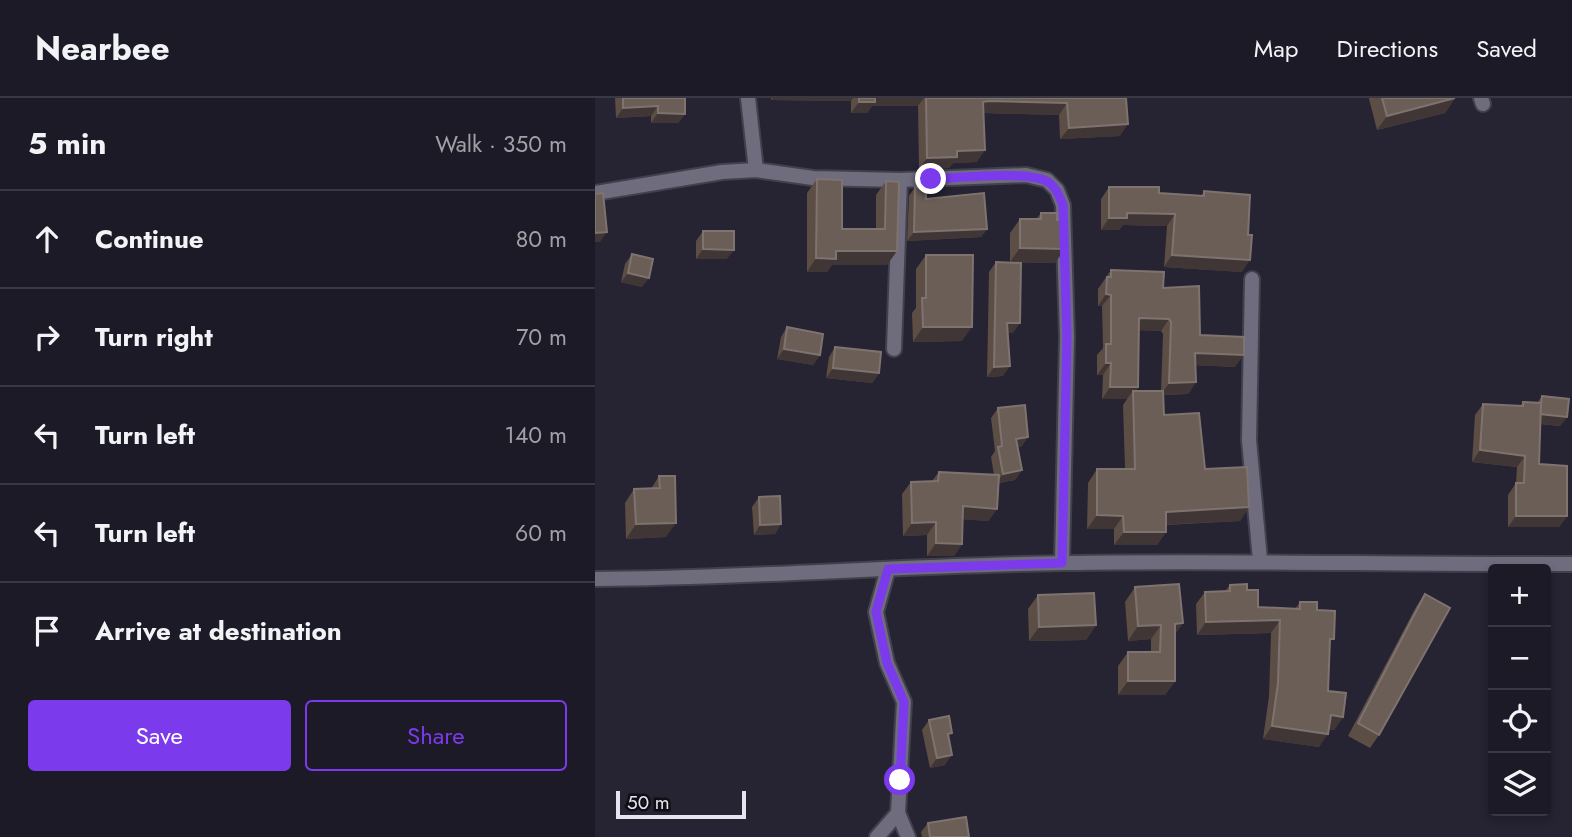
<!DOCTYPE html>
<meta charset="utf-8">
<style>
:root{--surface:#1c1a26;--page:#292732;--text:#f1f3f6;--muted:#a0a1a7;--line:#3a3843;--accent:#7c3aed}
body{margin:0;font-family:Jost,sans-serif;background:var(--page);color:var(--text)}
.controls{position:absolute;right:21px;bottom:21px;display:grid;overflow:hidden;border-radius:7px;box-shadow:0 4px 10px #0003}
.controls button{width:63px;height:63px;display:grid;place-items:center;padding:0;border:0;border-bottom:2px solid var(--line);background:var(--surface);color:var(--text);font:35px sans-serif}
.scale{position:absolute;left:21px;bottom:18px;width:130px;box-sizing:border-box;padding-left:7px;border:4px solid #e6e5ef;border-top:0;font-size:19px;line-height:24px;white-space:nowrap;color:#e6e5ef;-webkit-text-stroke:5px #0f0e14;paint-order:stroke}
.stop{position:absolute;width:21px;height:21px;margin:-16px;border:5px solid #7c3aed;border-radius:50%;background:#fff}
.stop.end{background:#7c3aed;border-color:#fff;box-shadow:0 2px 7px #0008}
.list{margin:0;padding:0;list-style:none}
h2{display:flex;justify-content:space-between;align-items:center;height:91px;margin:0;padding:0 28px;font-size:30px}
h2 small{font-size:23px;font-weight:400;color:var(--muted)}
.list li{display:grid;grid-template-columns:46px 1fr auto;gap:21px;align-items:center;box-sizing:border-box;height:98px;padding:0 28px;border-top:2px solid var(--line)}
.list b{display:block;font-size:26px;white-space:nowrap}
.list em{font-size:23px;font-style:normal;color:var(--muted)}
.actions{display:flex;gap:14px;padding:21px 28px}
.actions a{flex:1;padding:16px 0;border:2px solid var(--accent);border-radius:7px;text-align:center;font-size:24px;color:var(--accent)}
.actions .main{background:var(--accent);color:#fff}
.icon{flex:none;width:38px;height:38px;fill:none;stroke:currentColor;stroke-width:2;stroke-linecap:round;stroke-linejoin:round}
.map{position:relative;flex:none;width:977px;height:739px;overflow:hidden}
header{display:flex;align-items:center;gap:42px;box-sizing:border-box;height:98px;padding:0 35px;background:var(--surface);border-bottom:2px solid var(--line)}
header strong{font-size:33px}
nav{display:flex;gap:38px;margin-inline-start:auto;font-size:24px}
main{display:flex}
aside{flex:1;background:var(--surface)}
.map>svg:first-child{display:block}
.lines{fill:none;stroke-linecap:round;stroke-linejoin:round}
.street-casing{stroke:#43404d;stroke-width:18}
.street{stroke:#6f6c7e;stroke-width:14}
.wall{fill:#5c4d45;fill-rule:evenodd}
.shaded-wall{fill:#403636}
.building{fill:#6b5e57;stroke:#7e736f;stroke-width:2}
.route{stroke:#7c3aed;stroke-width:9}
</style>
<header>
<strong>Nearbee</strong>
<nav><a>Map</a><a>Directions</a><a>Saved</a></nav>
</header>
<main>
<aside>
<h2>5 min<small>Walk · 350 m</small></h2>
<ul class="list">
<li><svg class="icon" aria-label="ahead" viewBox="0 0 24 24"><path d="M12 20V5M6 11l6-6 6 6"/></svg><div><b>Continue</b></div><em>80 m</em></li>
<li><svg class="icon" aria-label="right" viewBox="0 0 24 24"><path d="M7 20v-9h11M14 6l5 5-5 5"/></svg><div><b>Turn right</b></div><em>70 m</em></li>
<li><svg class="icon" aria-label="left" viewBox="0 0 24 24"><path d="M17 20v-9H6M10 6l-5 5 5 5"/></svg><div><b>Turn left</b></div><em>140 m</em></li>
<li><svg class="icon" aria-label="left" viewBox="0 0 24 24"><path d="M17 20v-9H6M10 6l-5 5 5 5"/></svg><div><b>Turn left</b></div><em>60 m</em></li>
<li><svg class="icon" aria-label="arrive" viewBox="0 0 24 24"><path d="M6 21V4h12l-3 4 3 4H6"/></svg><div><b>Arrive at destination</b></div></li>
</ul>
<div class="actions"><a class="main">Save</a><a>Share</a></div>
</aside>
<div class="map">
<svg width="977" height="739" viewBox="0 0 977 739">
<rect width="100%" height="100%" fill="#262332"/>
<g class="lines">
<defs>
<g id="street">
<path d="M 153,0 L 161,72"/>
<path d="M 886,0 L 888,6"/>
<path d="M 0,95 L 127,74 L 161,72 L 218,80 L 305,82 L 431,77 L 452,82 L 462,92 L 468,107 L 472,239 L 467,465"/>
<path d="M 657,181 L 654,342 L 665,462"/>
<path d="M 299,251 L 305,82"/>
<path d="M 293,471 L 281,514 L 292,565 L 309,604 L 303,715 L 313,739"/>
<path d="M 0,481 C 157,480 313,467 470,465 C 639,462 808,467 977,466"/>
<path d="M 282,739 L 303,715"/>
</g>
</defs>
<use href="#street" class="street-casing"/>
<use href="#street" class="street"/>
</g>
<g class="wall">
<path d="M 20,0 L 90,0 L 90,16 L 83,25 L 56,25 L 56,18 L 21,20 Z"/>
<path d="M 176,0 L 531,0 L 525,38 L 465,41 L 464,17 L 389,15 L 382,64 L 358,65 L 354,70 L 324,72 L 323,8 L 277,8 L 272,15 L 256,15 L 256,3 L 176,2 Z"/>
<path d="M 774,0 L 860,0 L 850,15 L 782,32 L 774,1 Z"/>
<path d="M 222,81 L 247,131 L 281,131 L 281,97 L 291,83 L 292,167 L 237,167 L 232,174 L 212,174 L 212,95 Z"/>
<path d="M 320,89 L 331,101 L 392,131 L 386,139 L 312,143 L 314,98 Z"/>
<path d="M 514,89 L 564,95 L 606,98 L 609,93 L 647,174 L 569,169 L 572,128 L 528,127 L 524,132 L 506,132 L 506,101 Z"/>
<path d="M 446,115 L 460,165 L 415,164 L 415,135 L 425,121 L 441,121 Z"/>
<path d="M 108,133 L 132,161 L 101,161 L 101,143 Z"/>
<path d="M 37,156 L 47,189 L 26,184 L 30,166 Z"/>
<path d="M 331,157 L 367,243 L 318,244 L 317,215 L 321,210 L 321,171 Z"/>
<path d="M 401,164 L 418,235 L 412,235 L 408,278 L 392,279 L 394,174 Z"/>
<path d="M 516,172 L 568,190 L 605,237 L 640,269 L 600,267 L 601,284 L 593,296 L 568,297 L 569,317 L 610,371 L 654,409 L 645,423 L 571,427 L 571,434 L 562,447 L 519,447 L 519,431 L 492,431 L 493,385 L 502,371 L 530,371 L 528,307 L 532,301 L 507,301 L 508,277 L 502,277 L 502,257 L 508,250 L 507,208 L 503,208 L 503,191 ZM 544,232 L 566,233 L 568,236 L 566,293 L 541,293 L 543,289 Z"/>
<path d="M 192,229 L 225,257 L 218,267 L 182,261 L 186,239 Z"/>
<path d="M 240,249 L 284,275 L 277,285 L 231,280 L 234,259 Z"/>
<path d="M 947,298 L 972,319 L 965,328 L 945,326 L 944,366 L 972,418 L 964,429 L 913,429 L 913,397 L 921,385 L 922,369 L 877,364 L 880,317 L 888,306 L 925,308 L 928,304 L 942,305 Z"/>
<path d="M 403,310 L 433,339 L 426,349 L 423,349 L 427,372 L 420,382 L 404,385 L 402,411 L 393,423 L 368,421 L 367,446 L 359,458 L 332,458 L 332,437 L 308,438 L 307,396 L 316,384 L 337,383 L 344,374 L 399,377 L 396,359 L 400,353 L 396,320 Z"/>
<path d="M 64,378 L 71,439 L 31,441 L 30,405 L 39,391 L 56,391 Z"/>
<path d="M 164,399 L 186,426 L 180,436 L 159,437 L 157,409 Z"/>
<path d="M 635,487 L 652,492 L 663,509 L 700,511 L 705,504 L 722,512 L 735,547 L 733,593 L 748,619 L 739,632 L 734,631 L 724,649 L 668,641 L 674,598 L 676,535 L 602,537 L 601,506 L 610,494 L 630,493 Z"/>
<path d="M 540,489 L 588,525 L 580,536 L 580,583 L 570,597 L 523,597 L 523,568 L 533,554 L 556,554 L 556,541 L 533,543 L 530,504 Z"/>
<path d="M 830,496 L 784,637 L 775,650 L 753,638 L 821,509 Z"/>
<path d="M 443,497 L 501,527 L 491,542 L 434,543 L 433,511 Z"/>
<path d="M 334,622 L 354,640 L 350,667 L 335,670 L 327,632 Z"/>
<path d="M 333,725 L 374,739 L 327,739 L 326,734 Z"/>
</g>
<g class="shaded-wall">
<path d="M 178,0 L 258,0 L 256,3 L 176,2 Z"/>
<path d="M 277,0 L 329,0 L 323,8 L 277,8 L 272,15 L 256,15 L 264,4 Z"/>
<path d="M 860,0 L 850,15 L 782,32 L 792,18 Z"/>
<path d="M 394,3 L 472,5 L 464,17 L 386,15 L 388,4 Z"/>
<path d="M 63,8 L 56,18 L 21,20 L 28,10 Z"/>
<path d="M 63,15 L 90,16 L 83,25 L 56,25 Z"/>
<path d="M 533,26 L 525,38 L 465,41 L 474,30 Z"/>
<path d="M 390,52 L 382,64 L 358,65 L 354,70 L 324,72 L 332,60 L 362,53 Z"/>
<path d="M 532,115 L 580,116 L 572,128 L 528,127 L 524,132 L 506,132 L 514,120 Z"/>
<path d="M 392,131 L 386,139 L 312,143 L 319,134 Z"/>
<path d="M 12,134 L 5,144 L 0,144 L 0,135 Z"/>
<path d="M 425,150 L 470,151 L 460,165 L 415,164 Z"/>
<path d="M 108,151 L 139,152 L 132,161 L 101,161 Z"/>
<path d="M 241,153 L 302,153 L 292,167 L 237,167 L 232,174 L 212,174 L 221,160 Z"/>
<path d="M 577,157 L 655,162 L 647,174 L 569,169 Z"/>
<path d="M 33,175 L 54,180 L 47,189 L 26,184 Z"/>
<path d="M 511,196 L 516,197 L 507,208 L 503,208 Z"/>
<path d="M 544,220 L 574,221 L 566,233 L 536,232 Z"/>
<path d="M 412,225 L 425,225 L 418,235 L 405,235 Z"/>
<path d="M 328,229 L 377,229 L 367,243 L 318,244 Z"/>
<path d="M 189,251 L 225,257 L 218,267 L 182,261 Z"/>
<path d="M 600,255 L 649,257 L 640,269 L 592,267 Z"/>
<path d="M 511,265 L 516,265 L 508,277 L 502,277 Z"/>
<path d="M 415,268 L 408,278 L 392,279 L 399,269 Z"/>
<path d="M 238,270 L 284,275 L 277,285 L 231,280 Z"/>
<path d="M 601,284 L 593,296 L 566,297 L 574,285 Z"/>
<path d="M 515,289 L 543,289 L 538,298 L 538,293 L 532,301 L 507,301 Z"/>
<path d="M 945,316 L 972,319 L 965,328 L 938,325 Z"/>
<path d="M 433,339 L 426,349 L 414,350 L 421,341 Z"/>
<path d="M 885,352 L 930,358 L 922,369 L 877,364 Z"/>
<path d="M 427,372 L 420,382 L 401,385 L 408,376 Z"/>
<path d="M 368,408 L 402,411 L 393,423 L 359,421 Z"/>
<path d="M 654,409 L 645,423 L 562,427 L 571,414 Z"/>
<path d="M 502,417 L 528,418 L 519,431 L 492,431 Z"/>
<path d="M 921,418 L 972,418 L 964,429 L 913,429 Z"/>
<path d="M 341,424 L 332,437 L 308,438 L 317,425 Z"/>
<path d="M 81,425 L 71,439 L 31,441 L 41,426 Z"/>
<path d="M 186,426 L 180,436 L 159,437 L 165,427 Z"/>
<path d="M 529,434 L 571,434 L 562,447 L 519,447 Z"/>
<path d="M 341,445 L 367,446 L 359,458 L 332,458 Z"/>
<path d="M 685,522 L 676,535 L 602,537 L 611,524 Z"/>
<path d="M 588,525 L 578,539 L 580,526 Z"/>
<path d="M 501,527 L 491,542 L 434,543 L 444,529 Z"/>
<path d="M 566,527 L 556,541 L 533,543 L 543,528 Z"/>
<path d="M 533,583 L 580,583 L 570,597 L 523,597 Z"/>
<path d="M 736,617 L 748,619 L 739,632 L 727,630 Z"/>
<path d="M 677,628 L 733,636 L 724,649 L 668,641 Z"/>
<path d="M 357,657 L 350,667 L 335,670 L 342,660 Z"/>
</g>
<g class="building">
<path d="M 28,0 L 90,0 L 90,16 L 63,15 L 63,8 L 28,10 Z"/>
<rect x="264" y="0" width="16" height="4"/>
<path d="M 331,0 L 531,0 L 533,26 L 474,30 L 472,5 L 394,3 L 388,4 L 390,52 L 362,53 L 362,59 L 332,60 Z"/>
<path d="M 787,0 L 860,0 L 792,18 Z"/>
<path d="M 222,81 L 247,82 L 247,131 L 290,131 L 291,83 L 304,84 L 302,153 L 241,153 L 241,161 L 221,160 Z"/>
<path d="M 320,89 L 331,89 L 331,101 L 389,95 L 392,131 L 319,134 Z"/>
<path d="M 514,89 L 564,89 L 564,95 L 609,98 L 609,93 L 655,97 L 653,137 L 657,137 L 655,162 L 577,157 L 580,116 L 532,115 L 532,120 L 514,120 Z"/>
<path d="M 8,95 L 12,134 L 0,135 L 0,96 Z"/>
<path d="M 446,115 L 462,115 L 462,122 L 469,122 L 470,151 L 425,150 L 425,121 L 446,121 Z"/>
<path d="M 108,133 L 139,133 L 139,152 L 108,151 Z"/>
<path d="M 37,156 L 58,161 L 54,180 L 33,175 Z"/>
<path d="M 331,157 L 378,157 L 377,229 L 328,229 L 327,200 L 331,200 Z"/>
<path d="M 401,164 L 426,165 L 425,225 L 412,225 L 415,268 L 399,269 Z"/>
<path d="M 516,172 L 569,174 L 568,190 L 604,188 L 605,237 L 649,239 L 649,257 L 600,255 L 601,284 L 574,285 L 576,224 L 574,221 L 544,220 L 543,289 L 515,289 L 516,265 L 511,265 L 511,246 L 516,246 L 516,197 L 511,196 L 512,179 L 516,179 Z"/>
<path d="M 192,229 L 228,236 L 225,257 L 189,251 Z"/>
<path d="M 240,249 L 286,254 L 284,275 L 238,270 Z"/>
<path d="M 538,293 L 568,293 L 569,317 L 604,315 L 610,371 L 652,369 L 654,409 L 571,414 L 571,434 L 529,434 L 528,418 L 502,417 L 502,371 L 540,371 Z"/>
<path d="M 947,298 L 974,301 L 972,319 L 945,316 Z"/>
<path d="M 928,304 L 946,305 L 944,366 L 972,368 L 972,418 L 921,418 L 921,385 L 929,385 L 930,358 L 885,352 L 888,306 L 928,308 Z"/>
<path d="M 430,307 L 433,339 L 421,341 L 427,372 L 408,376 L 403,349 L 407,348 L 403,310 Z"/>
<path d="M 344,374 L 404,377 L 402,411 L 368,408 L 367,446 L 341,445 L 341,424 L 317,425 L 316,384 L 343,383 Z"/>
<path d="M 64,378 L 80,378 L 81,425 L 41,426 L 39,391 L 65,390 Z"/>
<path d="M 185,398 L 186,426 L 165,427 L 164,399 Z"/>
<path d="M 584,486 L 588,525 L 580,526 L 580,583 L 533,583 L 533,554 L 565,554 L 566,527 L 543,528 L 540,489 Z"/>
<path d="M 652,486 L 652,492 L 663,492 L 663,509 L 705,511 L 705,504 L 722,504 L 722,512 L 740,513 L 739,541 L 735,541 L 733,593 L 751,595 L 748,619 L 736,617 L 733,636 L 677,628 L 683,585 L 685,522 L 611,524 L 610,494 L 635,493 L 635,487 Z"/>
<path d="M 499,495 L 501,527 L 444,529 L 443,497 Z"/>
<path d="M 830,496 L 855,510 L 784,637 L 763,625 Z"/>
<path d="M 354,618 L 357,635 L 353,636 L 357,657 L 342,660 L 334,622 Z"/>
<path d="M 371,719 L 374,739 L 335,739 L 333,725 Z"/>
</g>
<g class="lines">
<path class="route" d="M 305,682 L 309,604 L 292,565 L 281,514 L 293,471 L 467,465 L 472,239 L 468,107 C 464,98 461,89 453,84 C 436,72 361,80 336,81"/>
</g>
</svg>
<div class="controls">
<button>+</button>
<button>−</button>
<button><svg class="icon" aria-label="locate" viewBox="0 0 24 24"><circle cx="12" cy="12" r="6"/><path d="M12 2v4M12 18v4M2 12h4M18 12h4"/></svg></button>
<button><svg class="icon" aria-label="layers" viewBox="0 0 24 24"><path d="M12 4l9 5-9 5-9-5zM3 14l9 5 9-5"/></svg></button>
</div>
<div class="scale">50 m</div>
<div class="stop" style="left:305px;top:682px"></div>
<div class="stop end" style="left:336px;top:81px"></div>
</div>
</main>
